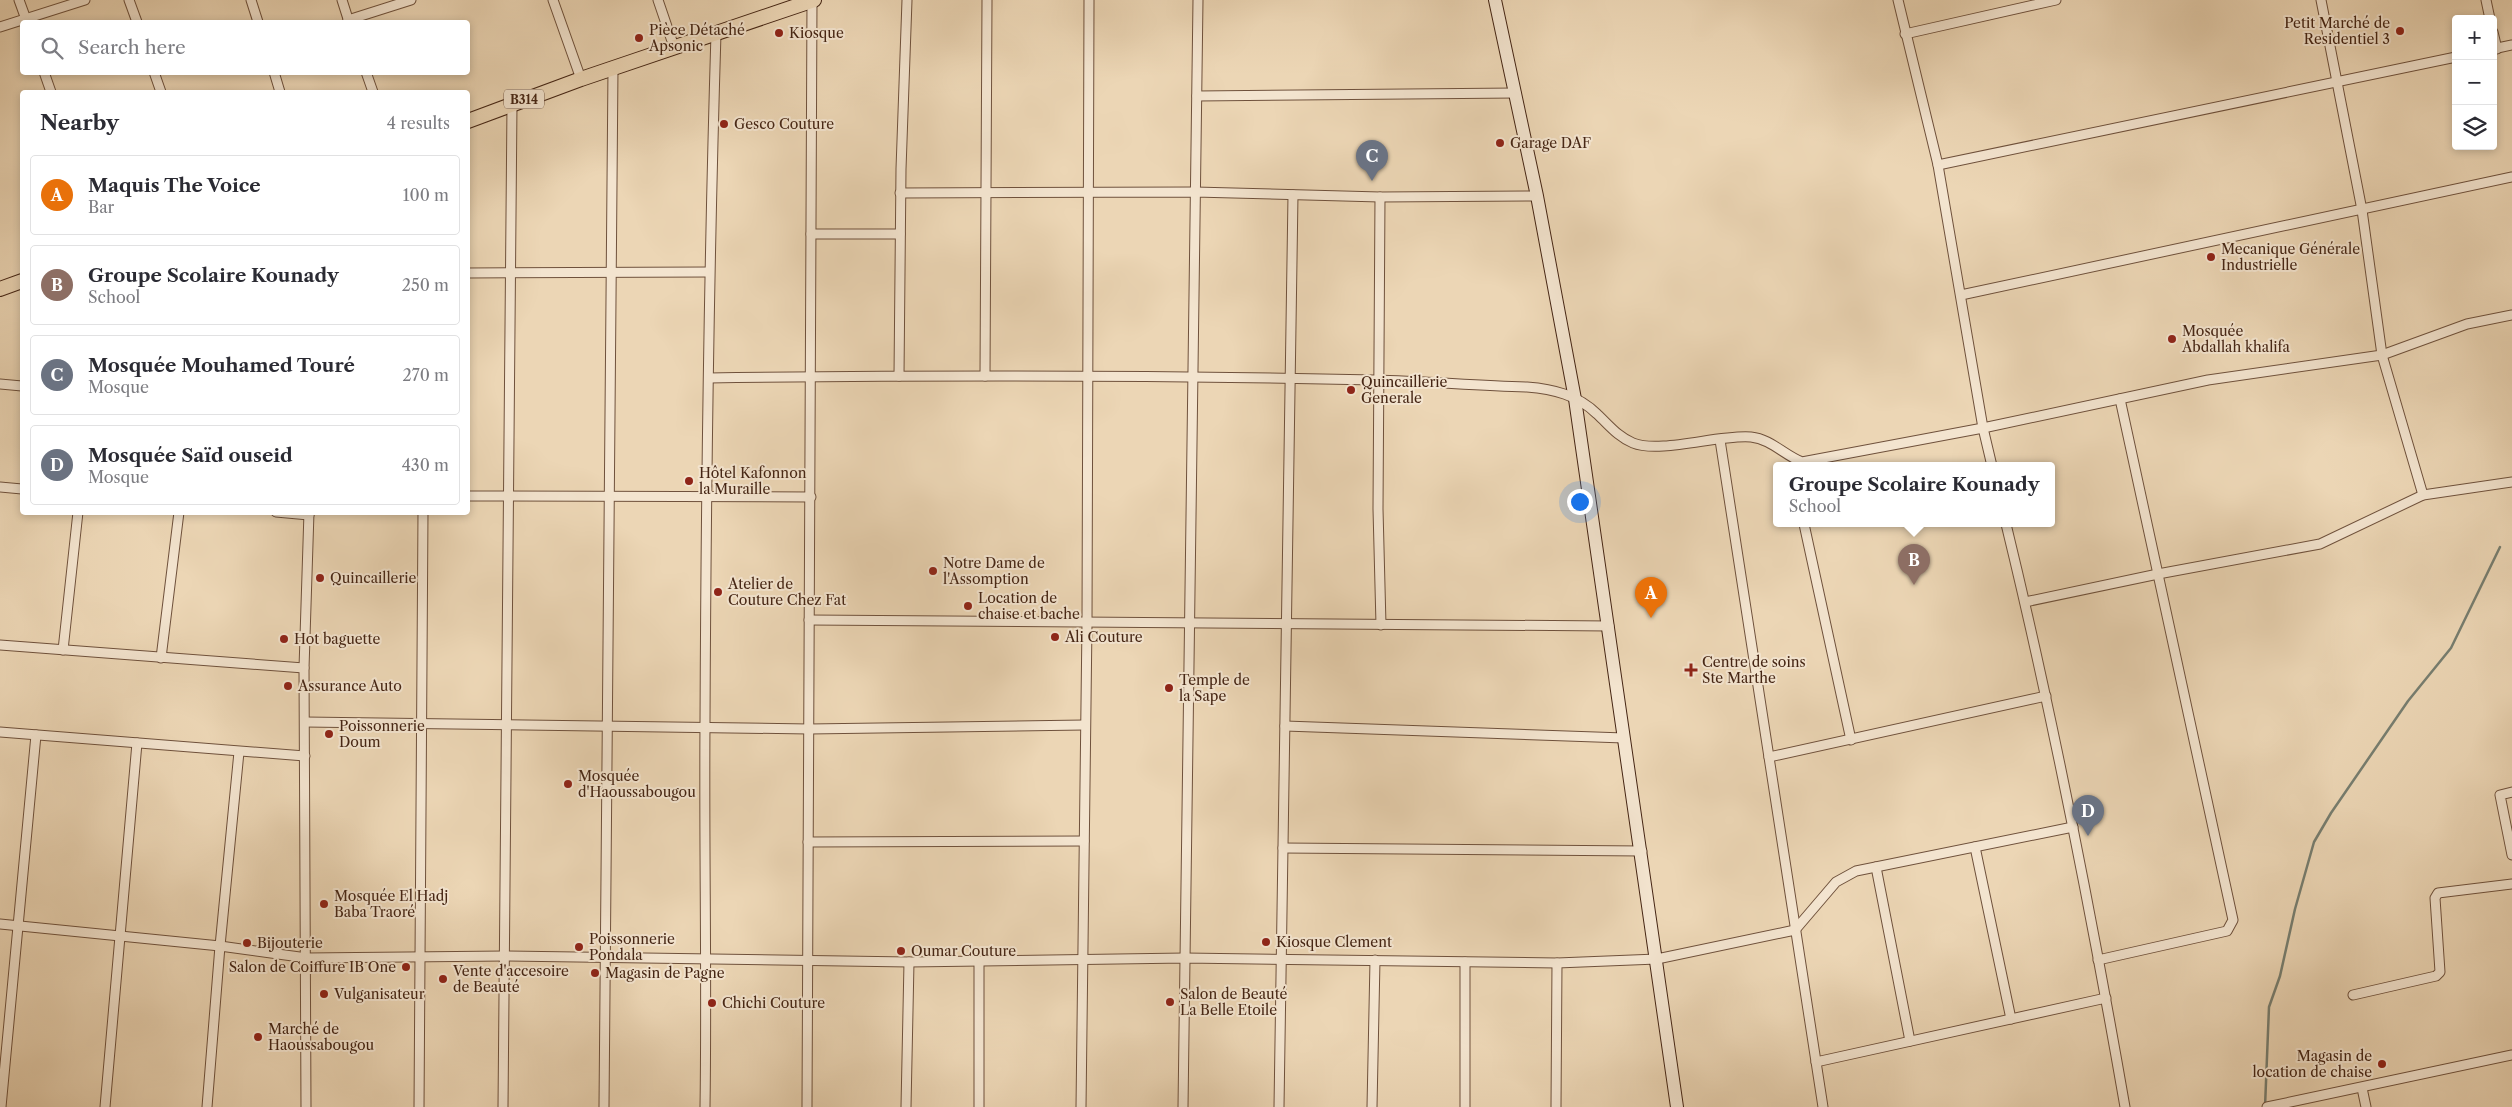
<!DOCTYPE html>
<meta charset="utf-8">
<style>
:root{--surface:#fff;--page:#f2f2f3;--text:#2b2b33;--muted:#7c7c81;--line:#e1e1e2;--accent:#8f2418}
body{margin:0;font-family:"Libre Caslon Text",serif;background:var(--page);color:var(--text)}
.controls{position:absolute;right:15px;top:15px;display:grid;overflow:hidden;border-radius:5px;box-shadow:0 2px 8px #0003}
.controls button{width:45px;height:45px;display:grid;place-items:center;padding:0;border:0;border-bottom:1px solid var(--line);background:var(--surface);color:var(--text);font:25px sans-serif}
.you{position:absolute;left:1579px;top:501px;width:18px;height:18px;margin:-12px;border:4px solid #fff;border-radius:50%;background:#1a73e8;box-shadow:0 0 0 8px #1a73e833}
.badge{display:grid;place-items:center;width:32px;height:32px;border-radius:50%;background:var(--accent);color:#fff;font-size:16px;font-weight:700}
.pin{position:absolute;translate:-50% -41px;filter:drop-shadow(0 1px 2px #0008)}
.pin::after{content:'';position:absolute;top:26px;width:18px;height:15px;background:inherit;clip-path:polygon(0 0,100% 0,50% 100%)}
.popup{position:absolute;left:1773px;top:462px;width:282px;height:65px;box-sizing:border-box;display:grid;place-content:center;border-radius:5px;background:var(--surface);filter:drop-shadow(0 1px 4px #0005);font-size:16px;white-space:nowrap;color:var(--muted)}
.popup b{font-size:19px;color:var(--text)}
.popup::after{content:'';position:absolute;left:50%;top:100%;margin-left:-10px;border:10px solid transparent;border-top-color:var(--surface)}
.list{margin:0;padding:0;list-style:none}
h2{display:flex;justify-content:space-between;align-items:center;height:65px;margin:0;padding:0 20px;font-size:21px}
h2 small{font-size:16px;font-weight:400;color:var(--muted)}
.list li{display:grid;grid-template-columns:32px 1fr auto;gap:15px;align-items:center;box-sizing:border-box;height:80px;margin:0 10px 10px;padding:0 10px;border:1px solid var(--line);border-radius:5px}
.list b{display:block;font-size:19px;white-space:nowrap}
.list p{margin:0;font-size:16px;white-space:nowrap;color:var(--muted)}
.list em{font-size:16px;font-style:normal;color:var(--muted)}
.icon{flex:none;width:28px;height:28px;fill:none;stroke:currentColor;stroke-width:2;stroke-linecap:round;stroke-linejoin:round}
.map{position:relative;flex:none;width:2512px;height:1107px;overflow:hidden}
.search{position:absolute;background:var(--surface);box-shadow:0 2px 8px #0003;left:20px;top:20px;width:450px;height:55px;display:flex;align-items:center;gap:12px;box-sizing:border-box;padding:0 18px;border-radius:5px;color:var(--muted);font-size:19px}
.panel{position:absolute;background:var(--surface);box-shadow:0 2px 8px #0003;left:20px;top:90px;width:450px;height:425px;border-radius:5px}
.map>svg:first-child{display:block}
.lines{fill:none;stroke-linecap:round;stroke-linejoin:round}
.stream{stroke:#777e70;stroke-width:2.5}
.street-casing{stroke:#6f513c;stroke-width:11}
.secondary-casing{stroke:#452514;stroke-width:14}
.primary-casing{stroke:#452514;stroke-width:16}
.street{stroke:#f3e4cf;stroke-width:9}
.secondary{stroke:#f3e4cf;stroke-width:12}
.primary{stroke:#ecd6b5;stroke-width:14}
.poi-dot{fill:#8f2418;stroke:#f3e4cf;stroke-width:2}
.labels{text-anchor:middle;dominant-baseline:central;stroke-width:4;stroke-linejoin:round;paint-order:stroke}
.shield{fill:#f3e4cf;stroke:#795e4c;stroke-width:1}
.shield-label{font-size:12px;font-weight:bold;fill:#452514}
.poi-label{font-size:14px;fill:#452514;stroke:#f3e4cf;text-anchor:start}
</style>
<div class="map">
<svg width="2512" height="1107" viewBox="0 0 2512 1107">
<rect width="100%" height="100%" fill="#ecd6b5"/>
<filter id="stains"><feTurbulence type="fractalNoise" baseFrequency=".004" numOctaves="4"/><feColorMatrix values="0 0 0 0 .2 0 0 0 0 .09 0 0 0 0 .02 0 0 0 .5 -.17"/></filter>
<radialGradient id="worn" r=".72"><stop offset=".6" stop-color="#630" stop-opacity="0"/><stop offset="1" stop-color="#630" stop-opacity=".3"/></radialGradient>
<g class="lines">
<path class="stream" d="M 2265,1107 L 2269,1007 L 2280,976 L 2295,909 L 2314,842 L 2331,813 L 2408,701 L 2451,648 L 2500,547"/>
<defs>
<g id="street">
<path d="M 19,0 L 27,22"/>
<path d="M 129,0 L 137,22"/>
<path d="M 251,0 L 258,22"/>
<path d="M 342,0 L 349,22"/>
<path d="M 553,0 L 581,79"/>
<path d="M 658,0 L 674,47"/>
<path d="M 1898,0 L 1938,165 L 1983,428 L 1992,466"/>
<path d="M 2321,0 L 2362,210 L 2382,355 L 2423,495"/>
<path d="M 2486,0 L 2490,19"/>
<path d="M 348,20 L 411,0"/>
<path d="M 0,27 L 85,0"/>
<path d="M 2493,32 L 2497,49"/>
<path d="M 1905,34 L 2056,0"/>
<path d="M 2493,49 L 2512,45"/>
<path d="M 44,72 L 51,92"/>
<path d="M 154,72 L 161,92"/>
<path d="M 274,72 L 280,92"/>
<path d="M 366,72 L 373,92"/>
<path d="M 1197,96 L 1516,93"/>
<path d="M 1938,165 L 2456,57"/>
<path d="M 900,193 L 1195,192 L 1380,197 L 1537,196"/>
<path d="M 1380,197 L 1378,509 L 1381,625"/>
<path d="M 811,234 L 900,234"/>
<path d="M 468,273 L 709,272"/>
<path d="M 1961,295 L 2512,177"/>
<path d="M 899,376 L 901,169 L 907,0"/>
<path d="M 985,376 L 987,0"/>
<path d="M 709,378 C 931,375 1153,375 1375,380 C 1426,381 1477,386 1527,387 C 1553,389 1578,395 1597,414 C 1609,425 1618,437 1633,443 C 1660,454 1720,434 1751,437 C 1771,439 1784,455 1802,462 L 1983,428 L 2208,380 L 2382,355 L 2467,324 L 2512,315"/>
<path d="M 0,384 L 22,386"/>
<path d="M 1720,440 L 1823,1107"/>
<path d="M 0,487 L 22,489"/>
<path d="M 468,496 L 811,497"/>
<path d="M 276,512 L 309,515"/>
<path d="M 1804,524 L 1851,740"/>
<path d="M 2006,524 C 2053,717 2091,912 2125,1107"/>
<path d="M 2025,602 L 2158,574 L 2320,544 L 2423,495 L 2512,482"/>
<path d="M 809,620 L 1609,626"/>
<path d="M 0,645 L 304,668"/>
<path d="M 63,650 L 78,512"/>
<path d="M 161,658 L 179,512"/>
<path d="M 305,722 L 809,729 L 1084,725"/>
<path d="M 1285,726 L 1624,738"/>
<path d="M 0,732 L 305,756"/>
<path d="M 1769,757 L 2046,696"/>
<path d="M 2512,792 L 2500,795 L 2512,855"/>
<path d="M 808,842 L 1084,841"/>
<path d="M 1975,847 L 2011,1019"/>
<path d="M 1283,848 L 1642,851"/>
<path d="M 1876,867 L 1910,1041"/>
<path d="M 0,924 L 220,946 L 307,958 L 505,956 L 909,962 L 1185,958 L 1557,963 L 1657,959 L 1795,930 L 1836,882 L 1856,871 L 2073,827"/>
<path d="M 2098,960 L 2227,931 L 2233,920 L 2120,399"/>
<path d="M 979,961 L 979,1107"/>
<path d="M 2353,995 L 2436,976 L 2440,972 L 2435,898 L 2438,893 L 2512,884"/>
<path d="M 1816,1062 L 2106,998"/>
<path d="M 2362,1088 L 2366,1107"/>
<path d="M 1,1107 L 36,735"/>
<path d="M 105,1107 L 137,743"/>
<path d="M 207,1107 L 220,946 L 239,752"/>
<path d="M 306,1107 L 304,668 L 309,512"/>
<path d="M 419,1107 L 423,512"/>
<path d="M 503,1107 L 512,104"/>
<path d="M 604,1107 L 613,68"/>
<path d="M 705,1107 C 707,979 704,852 705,724 C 706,493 709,263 716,33"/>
<path d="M 807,1107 L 812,0"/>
<path d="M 906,1107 L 909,962"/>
<path d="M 1081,1107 L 1087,623 L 1089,0"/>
<path d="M 1183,1107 L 1198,0"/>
<path d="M 1279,1107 L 1293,195"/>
<path d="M 1372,1107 L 1375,960"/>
<path d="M 1465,1107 L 1465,962"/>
<path d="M 1556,1107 L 1557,963"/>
<path d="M 2267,1107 L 2512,1055"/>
</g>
<path id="secondary" d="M 1495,0 L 1537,196 L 1575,399 L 1677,1107"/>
<g id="primary">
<path d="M 468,121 L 581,79 L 814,0"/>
<path d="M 0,289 L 22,281"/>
</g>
</defs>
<use href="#street" class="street-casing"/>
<use href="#secondary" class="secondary-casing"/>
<use href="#primary" class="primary-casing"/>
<use href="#street" class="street"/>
<use href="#secondary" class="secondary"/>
<use href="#primary" class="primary"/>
</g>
<g class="poi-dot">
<circle cx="2400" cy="31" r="5"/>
<circle cx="779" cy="33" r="5"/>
<circle cx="639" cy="38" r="5"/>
<circle cx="724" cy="124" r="5"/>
<circle cx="1500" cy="143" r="5"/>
<circle cx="2211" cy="257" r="5"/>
<circle cx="2172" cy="339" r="5"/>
<circle cx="1351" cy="390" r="5"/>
<circle cx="689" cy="481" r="5"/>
<circle cx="933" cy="571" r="5"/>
<circle cx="320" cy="578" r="5"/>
<circle cx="718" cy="592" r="5"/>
<circle cx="968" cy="606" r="5"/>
<circle cx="1055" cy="637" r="5"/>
<circle cx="284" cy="639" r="5"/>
<path d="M1688.5 662.5h5v5h5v5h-5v5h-5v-5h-5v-5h5z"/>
<circle cx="288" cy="686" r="5"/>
<circle cx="1169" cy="688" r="5"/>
<circle cx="329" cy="734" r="5"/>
<circle cx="568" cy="784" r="5"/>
<circle cx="324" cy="904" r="5"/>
<circle cx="1266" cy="942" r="5"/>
<circle cx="247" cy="943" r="5"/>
<circle cx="579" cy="947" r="5"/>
<circle cx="901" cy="951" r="5"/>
<circle cx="406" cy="967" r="5"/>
<circle cx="595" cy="973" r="5"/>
<circle cx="443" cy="979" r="5"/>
<circle cx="324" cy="994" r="5"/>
<circle cx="1170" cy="1002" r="5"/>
<circle cx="712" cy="1003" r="5"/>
<circle cx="258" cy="1037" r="5"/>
<circle cx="2382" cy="1064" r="5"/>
</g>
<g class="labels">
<rect class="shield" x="504" y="89.5" width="40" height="19" rx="4"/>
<g class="shield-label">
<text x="524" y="99">B314</text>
</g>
<g class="poi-label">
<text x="2390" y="23" text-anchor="end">Petit Marché de<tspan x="2390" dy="16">Residentiel 3</tspan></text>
<text x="649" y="30">Pièce Détaché<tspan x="649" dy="16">Apsonic</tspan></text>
<text x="789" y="33">Kiosque</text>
<text x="734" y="124">Gesco Couture</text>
<text x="1510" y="143">Garage DAF</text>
<text x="2221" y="249">Mecanique Générale<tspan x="2221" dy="16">Industrielle</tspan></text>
<text x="2182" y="331">Mosquée<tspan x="2182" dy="16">Abdallah khalifa</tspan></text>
<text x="1361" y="382">Quincaillerie<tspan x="1361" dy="16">Generale</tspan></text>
<text x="699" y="473">Hôtel Kafonnon<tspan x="699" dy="16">la Muraille</tspan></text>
<text x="943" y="563">Notre Dame de<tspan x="943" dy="16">l'Assomption</tspan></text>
<text x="330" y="578">Quincaillerie</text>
<text x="728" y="584">Atelier de<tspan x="728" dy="16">Couture Chez Fat</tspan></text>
<text x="978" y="598">Location de<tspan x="978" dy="16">chaise et bache</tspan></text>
<text x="1065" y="637">Ali Couture</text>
<text x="294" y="639">Hot baguette</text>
<text x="1702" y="662">Centre de soins<tspan x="1702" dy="16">Ste Marthe</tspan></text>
<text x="1179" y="680">Temple de<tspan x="1179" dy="16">la Sape</tspan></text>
<text x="298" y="686">Assurance Auto</text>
<text x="339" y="726">Poissonnerie<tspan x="339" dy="16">Doum</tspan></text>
<text x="578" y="776">Mosquée<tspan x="578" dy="16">d'Haoussabougou</tspan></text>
<text x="334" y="896">Mosquée El Hadj<tspan x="334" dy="16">Baba Traoré</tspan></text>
<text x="589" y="939">Poissonnerie<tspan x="589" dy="16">Pondala</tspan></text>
<text x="1276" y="942">Kiosque Clement</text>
<text x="257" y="943">Bijouterie</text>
<text x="911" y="951">Oumar Couture</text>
<text x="396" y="967" text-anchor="end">Salon de Coiffure IB One</text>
<text x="453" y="971">Vente d'accesoire<tspan x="453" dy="16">de Beauté</tspan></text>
<text x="605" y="973">Magasin de Pagne</text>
<text x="334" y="994">Vulganisateur</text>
<text x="1180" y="994">Salon de Beauté<tspan x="1180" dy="16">La Belle Etoile</tspan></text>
<text x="722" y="1003">Chichi Couture</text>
<text x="268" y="1029">Marché de<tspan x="268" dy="16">Haoussabougou</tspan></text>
<text x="2372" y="1056" text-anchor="end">Magasin de<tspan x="2372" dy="16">location de chaise</tspan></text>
</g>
</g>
<rect width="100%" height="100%" filter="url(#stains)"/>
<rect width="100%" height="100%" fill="url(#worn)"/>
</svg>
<div class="controls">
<button>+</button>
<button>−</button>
<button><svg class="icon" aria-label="layers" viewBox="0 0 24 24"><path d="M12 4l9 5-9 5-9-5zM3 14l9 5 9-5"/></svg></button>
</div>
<div class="you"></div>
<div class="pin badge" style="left:1651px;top:618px;background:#e8710a">A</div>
<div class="pin badge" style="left:1914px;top:585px;background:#8d6e63">B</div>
<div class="popup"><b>Groupe Scolaire Kounady</b>School</div>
<div class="pin badge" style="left:1372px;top:181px;background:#6b7280">C</div>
<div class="pin badge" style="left:2088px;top:836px;background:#6b7280">D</div>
<div class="search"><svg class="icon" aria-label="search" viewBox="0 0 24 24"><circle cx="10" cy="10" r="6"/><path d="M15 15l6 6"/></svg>Search here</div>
<section class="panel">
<h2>Nearby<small>4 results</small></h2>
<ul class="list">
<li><span class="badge" style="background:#e8710a">A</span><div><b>Maquis The Voice</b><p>Bar</p></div><em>100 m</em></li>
<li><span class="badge" style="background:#8d6e63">B</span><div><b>Groupe Scolaire Kounady</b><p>School</p></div><em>250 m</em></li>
<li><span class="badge" style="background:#6b7280">C</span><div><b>Mosquée Mouhamed Touré</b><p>Mosque</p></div><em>270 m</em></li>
<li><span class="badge" style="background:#6b7280">D</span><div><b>Mosquée Saïd ouseid</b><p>Mosque</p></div><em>430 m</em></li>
</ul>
</section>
</div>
